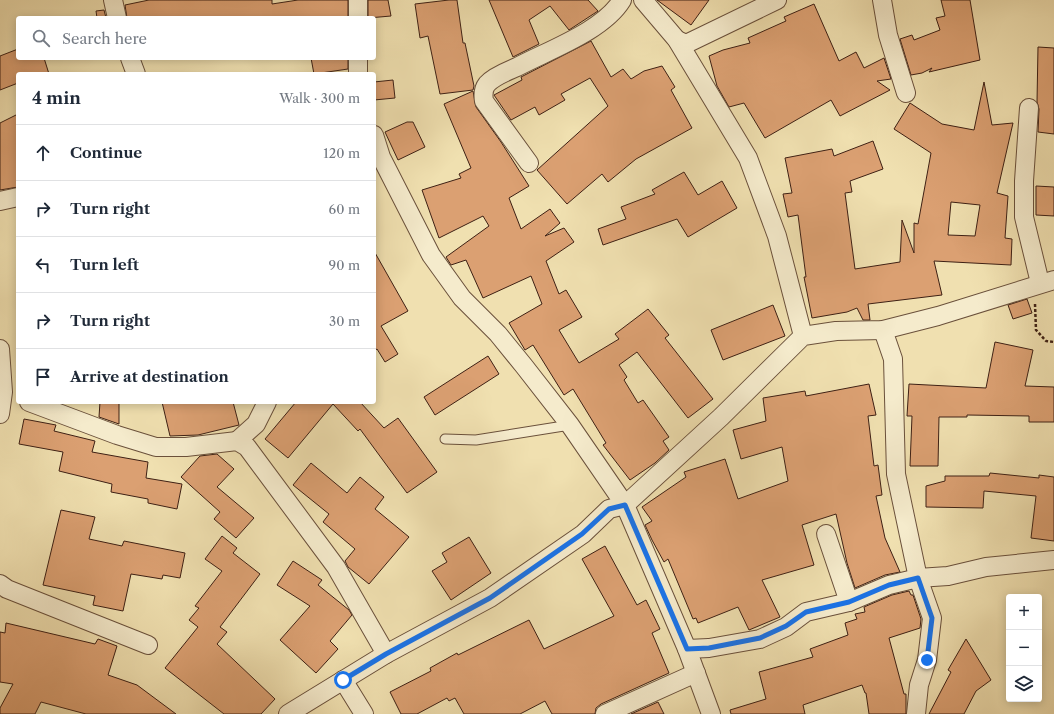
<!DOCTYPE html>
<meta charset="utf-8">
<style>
:root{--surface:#fff;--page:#f2f2f3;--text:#1f2937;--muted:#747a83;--line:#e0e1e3}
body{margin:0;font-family:"Libre Caslon Text",serif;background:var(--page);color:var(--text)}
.controls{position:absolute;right:12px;bottom:12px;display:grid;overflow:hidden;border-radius:4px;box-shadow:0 2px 10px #0003}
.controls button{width:36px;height:36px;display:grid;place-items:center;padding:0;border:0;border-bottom:1px solid var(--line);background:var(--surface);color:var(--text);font:20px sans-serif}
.stop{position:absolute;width:12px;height:12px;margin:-9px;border:3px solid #1a73e8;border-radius:50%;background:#fff}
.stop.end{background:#1a73e8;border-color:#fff;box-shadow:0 1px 4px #0008}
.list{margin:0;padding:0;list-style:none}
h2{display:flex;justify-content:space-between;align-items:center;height:52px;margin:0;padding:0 16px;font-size:17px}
h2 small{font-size:13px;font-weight:400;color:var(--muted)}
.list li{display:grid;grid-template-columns:26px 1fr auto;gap:12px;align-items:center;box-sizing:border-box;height:56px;padding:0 16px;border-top:1px solid var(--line)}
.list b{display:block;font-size:15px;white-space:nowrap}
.list em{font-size:13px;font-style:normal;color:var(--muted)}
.icon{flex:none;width:22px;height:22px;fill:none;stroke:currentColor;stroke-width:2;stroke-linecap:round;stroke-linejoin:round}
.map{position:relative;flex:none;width:1054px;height:714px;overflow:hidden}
.search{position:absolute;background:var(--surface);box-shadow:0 2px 10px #0003;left:16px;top:16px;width:360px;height:44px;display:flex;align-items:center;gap:10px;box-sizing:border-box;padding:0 14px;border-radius:4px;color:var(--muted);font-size:15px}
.panel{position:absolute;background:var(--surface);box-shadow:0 2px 10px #0003;left:16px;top:72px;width:360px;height:332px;border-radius:4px}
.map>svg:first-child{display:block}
.building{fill:#dba072;stroke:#3e2014;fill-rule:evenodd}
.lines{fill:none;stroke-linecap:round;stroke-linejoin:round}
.service-casing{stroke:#6a503b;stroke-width:11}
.minor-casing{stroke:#6a503b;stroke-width:20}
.path{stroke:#3e2014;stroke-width:2.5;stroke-dasharray:3 2;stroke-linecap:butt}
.service{stroke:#f5ebcc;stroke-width:9}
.minor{stroke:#f5ebcc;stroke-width:18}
.route{stroke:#1a73e8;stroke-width:5}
</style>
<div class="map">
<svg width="1054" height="714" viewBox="0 0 1054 714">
<rect width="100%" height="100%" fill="#f0e0b0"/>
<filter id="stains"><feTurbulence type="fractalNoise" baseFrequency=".005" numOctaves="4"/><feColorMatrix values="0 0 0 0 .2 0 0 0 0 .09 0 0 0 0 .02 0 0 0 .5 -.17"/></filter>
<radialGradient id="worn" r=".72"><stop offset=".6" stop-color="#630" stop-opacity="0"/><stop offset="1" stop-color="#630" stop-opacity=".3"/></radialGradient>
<g class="building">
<path d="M 149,0 L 272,0 L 272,4 L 298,0 L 348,0 L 348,18 L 127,18 L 125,5 Z"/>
<path d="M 368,0 L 388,0 L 391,16 L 368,18 Z"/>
<path d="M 449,0 L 457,0 L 463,43 L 465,43 L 474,86 L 473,90 L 440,94 L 428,36 L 420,38 L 415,4 Z"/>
<path d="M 489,0 L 588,0 L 598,11 L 569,30 L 550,6 L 529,20 L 539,44 L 513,57 Z"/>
<path d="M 657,0 L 709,0 L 691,25 Z"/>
<path d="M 941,0 L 970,0 L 980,60 L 929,72 L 932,68 L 922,73 L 911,75 L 900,39 L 912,35 L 914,40 L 940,30 L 936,18 L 945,16 Z"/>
<path d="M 814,4 L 839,61 L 856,52 L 864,68 L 884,58 L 891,79 L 877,81 L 890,90 L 840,116 L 831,100 L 765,138 L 744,103 L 729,107 L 717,86 L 709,56 L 723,50 L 750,43 L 748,38 L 786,21 L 784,17 Z"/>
<path d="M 104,10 L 106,18 L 97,18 L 96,11 Z"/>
<path d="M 591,41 L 611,77 L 623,69 L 631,79 L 644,71 L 662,66 L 675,87 L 671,90 L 692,128 L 636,159 L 608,182 L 602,174 L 567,204 L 537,170 L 608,106 L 590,78 L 561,94 L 565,100 L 539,115 L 535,107 L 511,120 L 494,95 L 522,80 L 521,77 Z"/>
<path d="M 1038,47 L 1054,48 L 1054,134 L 1038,132 L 1039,109 L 1037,102 Z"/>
<path d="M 18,49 L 18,58 L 44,58 L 49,74 L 18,74 L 18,83 L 0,90 L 0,56 Z"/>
<path d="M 311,58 L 348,58 L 348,69 L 314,74 Z"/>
<path d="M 393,80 L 395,98 L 374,100 L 374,82 Z"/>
<path d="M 984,82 L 992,125 L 1013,123 L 997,193 L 1008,196 L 1005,238 L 1012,239 L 1011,265 L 934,261 L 942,295 L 868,304 L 870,320 L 863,320 L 857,308 L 847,312 L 812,318 L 804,277 L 806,277 L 798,215 L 788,217 L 783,194 L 792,193 L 785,158 L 832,149 L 834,156 L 873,141 L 883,169 L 850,181 L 852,192 L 845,193 L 855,269 L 900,262 L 902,220 L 914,253 L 914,223 L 918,224 L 931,153 L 894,129 L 910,103 L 942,124 L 974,130 ZM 951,202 L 980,205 L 975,236 L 948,235 Z"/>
<path d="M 473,91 L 476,107 L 501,142 L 529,186 L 509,198 L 521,229 L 550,209 L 560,223 L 545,236 L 564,228 L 574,242 L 546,261 L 559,294 L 566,290 L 582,317 L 559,330 L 579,363 L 619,339 L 615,334 L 648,309 L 669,335 L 665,338 L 713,399 L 688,418 L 637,352 L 619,365 L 627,377 L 624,380 L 638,403 L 643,400 L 669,437 L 663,441 L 669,450 L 655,463 L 630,480 L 603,445 L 606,443 L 573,389 L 564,395 L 533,345 L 525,350 L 509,323 L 542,304 L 531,276 L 483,298 L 466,260 L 451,265 L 446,257 L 489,226 L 483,216 L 439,238 L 422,190 L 461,178 L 459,174 L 471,168 L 444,104 Z"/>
<path d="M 18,114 L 18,187 L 0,190 L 0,123 Z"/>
<path d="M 407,122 L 413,122 L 425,147 L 398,160 L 385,132 Z"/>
<path d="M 684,172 L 698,195 L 722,181 L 737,208 L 688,237 L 677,219 L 603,245 L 598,229 L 626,219 L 621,207 L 655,194 L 652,190 Z"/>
<path d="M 1036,186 L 1054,187 L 1054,216 L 1036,215 Z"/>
<path d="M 374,251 L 408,311 L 381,326 L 398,354 L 385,362 L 377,349 L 374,351 Z"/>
<path d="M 1027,299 L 1032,313 L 1013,319 L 1008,305 Z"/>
<path d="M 773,305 L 785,336 L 723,360 L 711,330 Z"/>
<path d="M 995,342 L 1033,350 L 1025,386 L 1054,387 L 1054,422 L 1029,422 L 1029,416 L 967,415 L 967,417 L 939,417 L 938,466 L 910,466 L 912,416 L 907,416 L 909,384 L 986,388 Z"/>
<path d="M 488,356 L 499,374 L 435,415 L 424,397 Z"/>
<path d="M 869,384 L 876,415 L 868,416 L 874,466 L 878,465 L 882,495 L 876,496 L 885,538 L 900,572 L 885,575 L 855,588 L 847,563 L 836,514 L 802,525 L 814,565 L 762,580 L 780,617 L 749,630 L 738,607 L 698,623 L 696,618 L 693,619 L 668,559 L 664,562 L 652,540 L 645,525 L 652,521 L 642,507 L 686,477 L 684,472 L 725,459 L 738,499 L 788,481 L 782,447 L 741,459 L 733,430 L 766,421 L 763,398 L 805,391 L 806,396 Z"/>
<path d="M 100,402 L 119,402 L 119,424 L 99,417 Z"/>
<path d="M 162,402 L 233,402 L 239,425 L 198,435 L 170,436 Z"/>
<path d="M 296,402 L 360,402 L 384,428 L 398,418 L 437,472 L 407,493 L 360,429 L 358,431 L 333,404 L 288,458 L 265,439 Z"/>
<path d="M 24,419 L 56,425 L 54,431 L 95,441 L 92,452 L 148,462 L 146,478 L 182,484 L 177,509 L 148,503 L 148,499 L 111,492 L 112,484 L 59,471 L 63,452 L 19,444 Z"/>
<path d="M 217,454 L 234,469 L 217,487 L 254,518 L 236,538 L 214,519 L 220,512 L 181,477 L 200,456 Z"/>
<path d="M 311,463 L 347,493 L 360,477 L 384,497 L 375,509 L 409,537 L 369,584 L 348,567 L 345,561 L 355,549 L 323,522 L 329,514 L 293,485 Z"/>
<path d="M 990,473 L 1039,478 L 1039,475 L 1054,477 L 1054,541 L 1031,538 L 1036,496 L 984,491 L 983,508 L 926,507 L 926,486 L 945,481 L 945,476 L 989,476 Z"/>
<path d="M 61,510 L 95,517 L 89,539 L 122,546 L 124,541 L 185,553 L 180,578 L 163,575 L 162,579 L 131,574 L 123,611 L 93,605 L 95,596 L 43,585 Z"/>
<path d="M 222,536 L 237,548 L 233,553 L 260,574 L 220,627 L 227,632 L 217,644 L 275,699 L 261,714 L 224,714 L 165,668 L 198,627 L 189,620 L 199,608 L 195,606 L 222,571 L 205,559 Z"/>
<path d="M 469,537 L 491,573 L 451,600 L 432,571 L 447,562 L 442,553 Z"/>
<path d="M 605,546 L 637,605 L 646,600 L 660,629 L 652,633 L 669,673 L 601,704 L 596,708 L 595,714 L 552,714 L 545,701 L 520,714 L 464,714 L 455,698 L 449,701 L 447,698 L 417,714 L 401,714 L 390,692 L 431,671 L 430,668 L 457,653 L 458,655 L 529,620 L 544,649 L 614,616 L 582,559 Z"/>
<path d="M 293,561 L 322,580 L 318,585 L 349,610 L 352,615 L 330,641 L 338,649 L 316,673 L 280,640 L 310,606 L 277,585 Z"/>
<path d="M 909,591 L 911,595 L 913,595 L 921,619 L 920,628 L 889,638 L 904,694 L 906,694 L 906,714 L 869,714 L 866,693 L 865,693 L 862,685 L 803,705 L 805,714 L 731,714 L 730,710 L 766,699 L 759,672 L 813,657 L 810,649 L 848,635 L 845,623 L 857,619 L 855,614 L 865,612 L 864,607 L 892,595 Z"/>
<path d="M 6,623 L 95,644 L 98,639 L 117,646 L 108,675 L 137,685 L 176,714 L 86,714 L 41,702 L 35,714 L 0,714 L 0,708 L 13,684 L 0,682 L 0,632 L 5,633 Z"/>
<path d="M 966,639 L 991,680 L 976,691 L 964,714 L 929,714 L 951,672 L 948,670 Z"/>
<path d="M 658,702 L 664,714 L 631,714 Z"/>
</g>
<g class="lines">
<defs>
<path id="service" d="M 445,439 L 476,440 L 570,425"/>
<g id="minor">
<path d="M 113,0 L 117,18"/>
<path d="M 643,0 L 677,40 L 748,158 L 777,236 L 803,336"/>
<path d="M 882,0 L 888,35 L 906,93"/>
<path d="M 358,18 L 358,0"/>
<path d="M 677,40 L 686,44 L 777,0"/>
<path d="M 130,58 L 136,74"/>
<path d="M 358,58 L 358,74"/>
<path d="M 1029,108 L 1024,181 L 1024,217 L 1040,283"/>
<path d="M 374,135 L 381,157 L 431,255 L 462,298 L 498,334 L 524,366 L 570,425 L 625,505 L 687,649 L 711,714"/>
<path d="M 529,163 L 484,101 C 483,95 483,89 487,84 C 494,76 508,71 517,67 C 549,50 603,31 622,0"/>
<path d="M 0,201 L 18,197"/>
<path d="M 883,330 L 893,359 L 896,474 L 918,578 L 932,618 L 927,660 L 919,685 L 916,714"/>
<path d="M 0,349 L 3,392 L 0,414"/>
<path d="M 29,402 L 117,435 L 156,447 L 186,447 L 237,441 L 247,447 L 336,567 L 386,654"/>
<path d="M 237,441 L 256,424 L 267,402"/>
<path d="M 826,534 L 849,602"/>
<path d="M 0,584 L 7,589 L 148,645"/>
<path d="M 687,649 L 709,648 L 760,639 L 786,627 L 806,612 L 849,602 L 889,585 L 918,578 L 948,576 L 986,567 L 1054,560"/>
<path d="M 343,680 L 364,714"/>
<path d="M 288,714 L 386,654 L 490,598 L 583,534 L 609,509 L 625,505 L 721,417 L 803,336 L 836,331 L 883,330 L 938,316 L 1054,280"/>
<path d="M 605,714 L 696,673"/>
</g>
</defs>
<use href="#service" class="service-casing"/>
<use href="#minor" class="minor-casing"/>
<path class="path" d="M 1035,304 L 1036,330 L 1046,341 L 1054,342"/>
<use href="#service" class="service"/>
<use href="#minor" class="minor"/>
</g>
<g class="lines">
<path class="route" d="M 343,680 L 386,654 L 490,598 L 582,534 L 609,509 L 625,505 L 687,649 L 709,648 L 760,638 L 786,626 L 806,612 L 849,602 L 889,585 L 918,578 L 932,618 L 927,660"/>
</g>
<rect width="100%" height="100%" filter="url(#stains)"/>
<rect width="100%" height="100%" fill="url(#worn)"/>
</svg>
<div class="controls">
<button>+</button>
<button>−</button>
<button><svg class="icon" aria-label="layers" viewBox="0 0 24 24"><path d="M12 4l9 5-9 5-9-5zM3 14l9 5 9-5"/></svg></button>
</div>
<div class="stop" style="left:343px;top:680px"></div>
<div class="stop end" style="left:927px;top:660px"></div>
<div class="search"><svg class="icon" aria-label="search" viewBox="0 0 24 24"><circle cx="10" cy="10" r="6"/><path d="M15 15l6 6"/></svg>Search here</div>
<section class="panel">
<h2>4 min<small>Walk · 300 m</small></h2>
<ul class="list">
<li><svg class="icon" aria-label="ahead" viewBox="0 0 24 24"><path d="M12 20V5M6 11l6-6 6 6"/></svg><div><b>Continue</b></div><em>120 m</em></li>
<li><svg class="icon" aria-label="right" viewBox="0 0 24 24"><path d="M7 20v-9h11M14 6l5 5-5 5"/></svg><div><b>Turn right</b></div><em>60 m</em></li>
<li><svg class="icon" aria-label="left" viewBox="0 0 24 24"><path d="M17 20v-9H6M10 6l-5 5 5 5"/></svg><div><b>Turn left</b></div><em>90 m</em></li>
<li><svg class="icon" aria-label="right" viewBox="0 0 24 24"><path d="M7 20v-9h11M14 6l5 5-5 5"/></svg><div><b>Turn right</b></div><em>30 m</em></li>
<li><svg class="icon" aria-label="arrive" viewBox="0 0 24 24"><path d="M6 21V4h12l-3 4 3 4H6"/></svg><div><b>Arrive at destination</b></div></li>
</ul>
</section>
</div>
